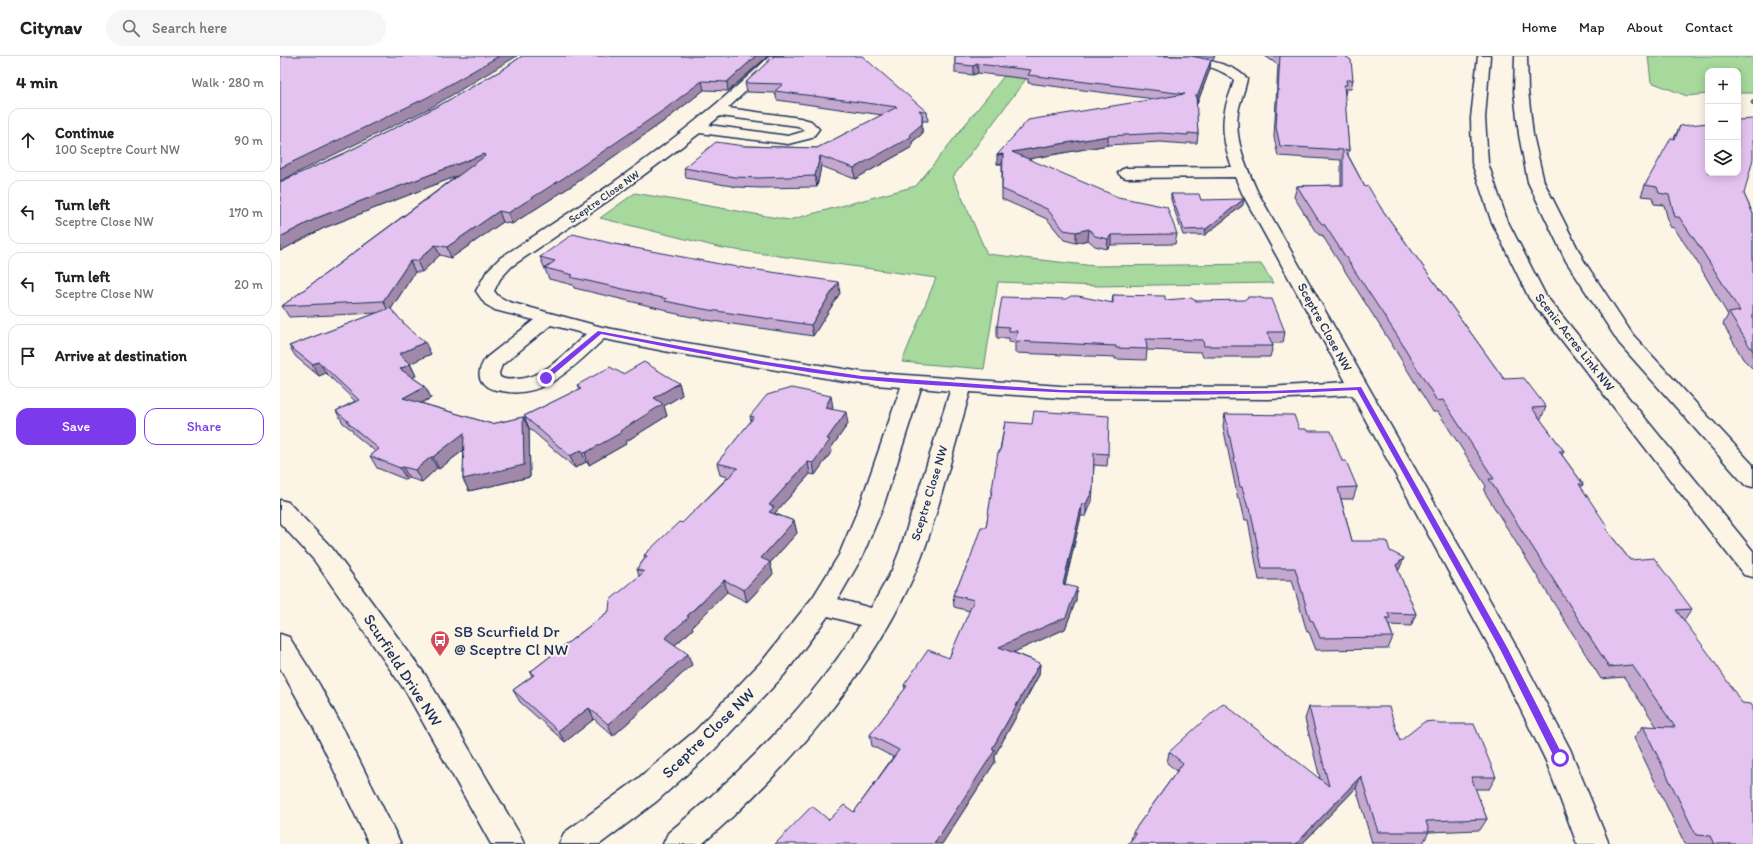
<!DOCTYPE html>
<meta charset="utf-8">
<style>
:root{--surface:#fff;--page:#f6f6f6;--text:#202124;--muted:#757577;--line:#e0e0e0;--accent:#7c3aed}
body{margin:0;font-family:Itim,sans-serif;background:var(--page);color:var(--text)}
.controls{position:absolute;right:12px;top:12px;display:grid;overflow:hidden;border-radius:8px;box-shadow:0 2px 10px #0003}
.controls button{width:36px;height:36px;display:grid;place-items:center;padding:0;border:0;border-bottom:1px solid var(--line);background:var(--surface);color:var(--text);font:20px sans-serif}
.stop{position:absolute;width:12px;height:12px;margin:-9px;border:3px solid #7c3aed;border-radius:50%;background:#fff}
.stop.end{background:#7c3aed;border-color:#fff;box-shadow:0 1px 4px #0008}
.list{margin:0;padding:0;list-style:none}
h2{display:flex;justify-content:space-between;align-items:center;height:52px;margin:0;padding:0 16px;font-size:17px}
h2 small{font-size:13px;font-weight:400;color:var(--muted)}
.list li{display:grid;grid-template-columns:26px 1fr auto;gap:12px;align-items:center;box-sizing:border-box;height:64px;margin:0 8px 8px;padding:0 8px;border:1px solid var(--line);border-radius:12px}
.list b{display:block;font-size:15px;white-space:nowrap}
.list p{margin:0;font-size:13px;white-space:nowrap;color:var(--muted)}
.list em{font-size:13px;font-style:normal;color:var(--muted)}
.actions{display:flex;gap:8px;padding:12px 16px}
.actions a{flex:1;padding:9px 0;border:1px solid var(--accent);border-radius:12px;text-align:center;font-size:14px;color:var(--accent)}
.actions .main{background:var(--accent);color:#fff}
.icon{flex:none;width:22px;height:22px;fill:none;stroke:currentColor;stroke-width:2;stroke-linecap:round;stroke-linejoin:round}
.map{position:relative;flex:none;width:1473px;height:788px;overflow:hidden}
header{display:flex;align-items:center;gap:24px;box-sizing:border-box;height:56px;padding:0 20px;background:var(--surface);border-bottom:1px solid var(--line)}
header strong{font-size:19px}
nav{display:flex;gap:22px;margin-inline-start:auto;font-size:14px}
.search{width:280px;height:36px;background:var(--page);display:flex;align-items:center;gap:10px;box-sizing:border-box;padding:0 14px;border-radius:22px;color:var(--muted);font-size:15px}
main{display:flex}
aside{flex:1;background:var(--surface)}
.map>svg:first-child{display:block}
.green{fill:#a6d99b;stroke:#60847c}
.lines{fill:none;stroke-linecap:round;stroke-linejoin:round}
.minor-casing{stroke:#1b2f5e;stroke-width:3}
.minor{fill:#fcf5e5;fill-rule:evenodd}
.wall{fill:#c4a8ce;stroke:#1b2f5e}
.shaded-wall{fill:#a088a8;stroke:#1b2f5e}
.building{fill:#e4c3f0;stroke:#1b2f5e}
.route{fill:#7c3aed}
.labels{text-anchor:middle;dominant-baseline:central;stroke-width:4;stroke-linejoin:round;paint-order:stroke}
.far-street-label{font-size:11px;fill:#1b2f5e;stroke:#fcf5e5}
.street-label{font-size:13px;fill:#1b2f5e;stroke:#fcf5e5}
.near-poi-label{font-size:16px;fill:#1b2f5e;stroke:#fcf5e5;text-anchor:start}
.near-street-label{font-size:16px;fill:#1b2f5e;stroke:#fcf5e5}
</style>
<header>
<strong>Citynav</strong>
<div class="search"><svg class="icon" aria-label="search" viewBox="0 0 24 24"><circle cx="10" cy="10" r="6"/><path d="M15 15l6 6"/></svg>Search here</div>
<nav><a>Home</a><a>Map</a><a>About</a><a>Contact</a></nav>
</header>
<main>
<aside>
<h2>4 min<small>Walk · 280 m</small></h2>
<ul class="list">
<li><svg class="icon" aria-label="ahead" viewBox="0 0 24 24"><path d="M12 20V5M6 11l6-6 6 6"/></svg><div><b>Continue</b><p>100 Sceptre Court NW</p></div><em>90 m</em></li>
<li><svg class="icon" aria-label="left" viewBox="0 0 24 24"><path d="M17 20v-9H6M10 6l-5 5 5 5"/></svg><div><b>Turn left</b><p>Sceptre Close NW</p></div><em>170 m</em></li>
<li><svg class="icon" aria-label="left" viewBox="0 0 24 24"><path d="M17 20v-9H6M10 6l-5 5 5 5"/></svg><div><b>Turn left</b><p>Sceptre Close NW</p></div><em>20 m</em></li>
<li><svg class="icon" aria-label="arrive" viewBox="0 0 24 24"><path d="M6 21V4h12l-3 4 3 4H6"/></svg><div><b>Arrive at destination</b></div></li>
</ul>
<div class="actions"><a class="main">Save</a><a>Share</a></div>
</aside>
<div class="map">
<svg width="1473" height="788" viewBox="0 0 1473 788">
<rect width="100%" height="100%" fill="#fcf5e5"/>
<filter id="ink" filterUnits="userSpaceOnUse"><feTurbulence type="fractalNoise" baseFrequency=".025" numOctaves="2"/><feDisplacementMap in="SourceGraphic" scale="8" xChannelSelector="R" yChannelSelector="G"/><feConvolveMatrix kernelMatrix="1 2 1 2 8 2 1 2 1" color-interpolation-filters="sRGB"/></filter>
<g filter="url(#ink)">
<g class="green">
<path d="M 740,0 L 763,0 L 673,121 L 707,198 L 815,210 L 981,208 L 993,227 L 819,230 L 718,226 L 704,313 L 622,306 L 656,222 L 442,192 L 320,162 L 355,137 L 509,164 L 636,130 Z"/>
<path d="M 1368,0 L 1452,0 L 1473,2 L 1473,37 L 1458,37 L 1458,15 L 1428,15 L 1428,38 L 1407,40 L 1371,26 Z"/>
</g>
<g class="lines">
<defs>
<g id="minor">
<path d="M 490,0 L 503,0 L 448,52 L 520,62 L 531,65 L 539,73 L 532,82 L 508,88 L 420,77 L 338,138 L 232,210 L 220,223 L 214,235 L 218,240 L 229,246 L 322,271 L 394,285 L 582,316 L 781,330 L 989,331 L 1066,326 L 962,137 L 955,121 L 846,122 L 841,120 L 838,117 L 841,114 L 846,112 L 952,111 C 945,93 941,73 945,54 C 947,43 952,34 954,24 C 932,4 894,6 866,4 L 862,3 L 860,0 C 889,0 949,0 967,23 C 965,34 960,45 958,56 C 954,85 967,112 978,137 L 1233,585 L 1290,693 L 1329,788 L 1297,788 L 1266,705 L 1214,599 L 1072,339 L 989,343 L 781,342 L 690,336 C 681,367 673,398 664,429 C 657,455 650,480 640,505 C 597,612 510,712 422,788 L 383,788 L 388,777 C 461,717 529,650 580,569 L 548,560 L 504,619 L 435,693 L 377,745 L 320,788 L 279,788 L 284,777 L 355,725 L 415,675 L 484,603 L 533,541 L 559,499 L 579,451 L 621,331 L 582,328 L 394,297 L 324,283 C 296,308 265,344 222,335 C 215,334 208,333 203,327 C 196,319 201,309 206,302 L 254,264 L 215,254 L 205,248 L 196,235 L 207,215 L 220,202 C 315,141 408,78 490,0 ZM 440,60 L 518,70 L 524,74 L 522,76 L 508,80 L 429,69 ZM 271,269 L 306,278 C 286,296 265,322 236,323 C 230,324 225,324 220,321 L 219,317 L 222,309 ZM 641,332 L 670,335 L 620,494 L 612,514 L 591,552 L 558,543 L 582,501 L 603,451 Z"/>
<path d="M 1198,0 L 1210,0 L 1205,62 L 1208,107 L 1227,164 L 1266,240 L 1473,495 L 1473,521 L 1464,519 L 1249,242 L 1211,164 L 1192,107 L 1191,62 Z"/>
<path d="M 1235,0 L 1247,0 L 1248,35 L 1253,79 L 1264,126 L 1304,205 L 1353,279 L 1473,409 L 1473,431 L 1465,429 L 1339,287 L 1286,205 L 1248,126 L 1239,79 L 1234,35 Z"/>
<path d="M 0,444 L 8,446 L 52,492 L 146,620 L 239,777 L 244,788 L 211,788 L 126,636 L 34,504 L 0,467 Z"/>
<path d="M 0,578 L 9,581 L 39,628 L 66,678 L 121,788 L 89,788 L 33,670 L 0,612 Z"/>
</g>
</defs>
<use href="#minor" class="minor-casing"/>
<use href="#minor" class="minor"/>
</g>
<g class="wall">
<path d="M 242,0 L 488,0 L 448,35 L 424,34 L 387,63 L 296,127 L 232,168 L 223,166 L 171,202 L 160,199 L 142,216 L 135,216 L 111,253 L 151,298 L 130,307 L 136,320 L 132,321 L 145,330 L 151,342 L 141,347 L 212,368 L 243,361 L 249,373 L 250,421 L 189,435 L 183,423 L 184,394 L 159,413 L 157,412 L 142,426 L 129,422 L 127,424 L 97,412 L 90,400 L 96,396 L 74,378 L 72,374 L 63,367 L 56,355 L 75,345 L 46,317 L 39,320 L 16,301 L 9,290 L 97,257 L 9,261 L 2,250 L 177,120 L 44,172 L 0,195 L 0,126 L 65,97 L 160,49 L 222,14 Z"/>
<path d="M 494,0 L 647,56 L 648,65 L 642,65 L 642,78 L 632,86 L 632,91 L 575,123 L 541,110 L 537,131 L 481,132 L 457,131 L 406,122 L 404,112 L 464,90 L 537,92 L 602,59 L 497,44 L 495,37 L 467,36 L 465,27 Z"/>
<path d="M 675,0 L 935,0 L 933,4 L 927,3 L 930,13 L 917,48 L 916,48 L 918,78 L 917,87 L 907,87 L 907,88 L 880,86 L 828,89 L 748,103 L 897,178 L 895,188 L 831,189 L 827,193 L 815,190 L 808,184 L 796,187 L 784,184 L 767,163 L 722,143 L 722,108 L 717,108 L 874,43 L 748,27 L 748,23 L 698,17 L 693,19 L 675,17 Z"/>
<path d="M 985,0 L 1065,0 L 1073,24 L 1071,33 L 1066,33 L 1065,39 L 1064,38 L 1069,94 L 1068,99 L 1085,131 L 1101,152 L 1224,323 L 1266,351 L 1261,363 L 1260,363 L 1284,395 L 1282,399 L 1303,428 L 1301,432 L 1326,473 L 1350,504 L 1412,553 L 1404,565 L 1473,788 L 1405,788 L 1354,682 L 1363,670 L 1377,671 L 1344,621 L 1321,623 L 1204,435 L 1206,430 L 1158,356 L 1153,356 L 1114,292 L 1042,179 L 1039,179 L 1034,173 L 1014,141 L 1017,130 L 1061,129 L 1061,104 L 998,100 L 994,81 L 998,9 Z"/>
<path d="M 1473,43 L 1473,49 L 1471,47 Z"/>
<path d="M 1400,70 L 1464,138 L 1473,158 L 1473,313 L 1463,303 L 1443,268 L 1448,259 L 1416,204 L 1394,172 L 1390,171 L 1384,149 L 1374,148 L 1372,141 L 1361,140 L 1365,129 L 1394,82 Z"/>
<path d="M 891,138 L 921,144 L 963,149 L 925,179 L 903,179 L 891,144 Z"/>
<path d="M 334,188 L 560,237 L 533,280 L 426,264 L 388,256 L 387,254 L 294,232 L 293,229 L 269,223 L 260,201 Z"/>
<path d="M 833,239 L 885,244 L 916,245 L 1005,276 L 1003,287 L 992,287 L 993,290 L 990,301 L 923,301 L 921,296 L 867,294 L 866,304 L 835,303 L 835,301 L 735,297 L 735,287 L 729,286 L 729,282 L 717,282 L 717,270 L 832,247 Z"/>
<path d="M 343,318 L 399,327 L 402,339 L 384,350 L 387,360 L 345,386 L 346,388 L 309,409 L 306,406 L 295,412 L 249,372 L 244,360 L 299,333 L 297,329 Z"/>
<path d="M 553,351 L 552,353 L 568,368 L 551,392 L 552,395 L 535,419 L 530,418 L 495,457 L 496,458 L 514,465 L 517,477 L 490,507 L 493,518 L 467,546 L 447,536 L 412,571 L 413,573 L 395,589 L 412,609 L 333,680 L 314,663 L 285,686 L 240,646 L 233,634 L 252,620 L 250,616 L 329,555 L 359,520 L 357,513 L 365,502 L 364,499 L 402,467 L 448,421 L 440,419 L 437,407 L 471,365 L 470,360 Z"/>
<path d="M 945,358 L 1027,375 L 1062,405 L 1077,431 L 1073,443 L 1061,443 L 1072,485 L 1110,495 L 1119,514 L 1118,515 L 1136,558 L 1131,570 L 1109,569 L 1113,581 L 1108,593 L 1036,594 L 1029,576 L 1027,576 L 1012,524 L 979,524 L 968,464 L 965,464 L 960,443 L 958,443 L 943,370 Z"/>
<path d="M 725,366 L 828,398 L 827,410 L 814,409 L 812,445 L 806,460 L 801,460 L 785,529 L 796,544 L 785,573 L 733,596 L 760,607 L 759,619 L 715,699 L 715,706 L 662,788 L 549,764 L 574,756 L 613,701 L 592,690 L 590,679 L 625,633 L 624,629 L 669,602 L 690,555 L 674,551 L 673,539 L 706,471 Z"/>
<path d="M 1029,651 L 1216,721 L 1209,733 L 1195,733 L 1207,763 L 1200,774 L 1149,776 L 1143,787 L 1092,787 L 1076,732 L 1022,788 L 848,788 L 851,784 L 853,776 L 897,715 L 887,707 L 889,696 L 1040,722 L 1025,663 Z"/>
</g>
<g class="shaded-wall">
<path d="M 219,0 L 237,0 L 152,51 L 0,125 L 0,112 Z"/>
<path d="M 476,0 L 488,0 L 448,35 L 447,26 Z"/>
<path d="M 931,4 L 930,13 L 917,48 L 918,39 Z"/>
<path d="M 697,8 L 698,17 L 693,19 L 693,10 Z"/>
<path d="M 422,25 L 424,34 L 387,63 L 296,127 L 232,168 L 228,157 Z"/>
<path d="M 642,58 L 642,78 L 632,86 L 632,91 L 575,123 L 574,112 L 630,78 Z"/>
<path d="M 828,80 L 828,89 L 732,106 L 732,96 Z"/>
<path d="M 204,98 L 208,108 L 44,172 L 0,195 L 0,181 L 39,161 Z"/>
<path d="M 723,98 L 723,107 L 717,108 L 717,99 Z"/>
<path d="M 540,100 L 541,110 L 537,131 L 535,120 Z"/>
<path d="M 964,143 L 963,149 L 925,179 L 926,173 Z"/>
<path d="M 219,155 L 223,166 L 171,202 L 167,191 Z"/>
<path d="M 809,173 L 808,184 L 796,187 L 796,176 Z"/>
<path d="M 831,179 L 831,189 L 827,193 L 828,183 Z"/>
<path d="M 155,189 L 160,199 L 142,216 L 137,205 Z"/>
<path d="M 130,205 L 135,216 L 109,256 L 103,245 Z"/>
<path d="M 558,226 L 560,237 L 533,280 L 531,269 Z"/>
<path d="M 145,286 L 151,298 L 125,310 L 119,298 Z"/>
<path d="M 39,306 L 46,317 L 39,320 L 32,308 Z"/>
<path d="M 130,308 L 136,320 L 126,324 L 120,313 Z"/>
<path d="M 399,327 L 402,339 L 384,350 L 387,360 L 345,386 L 346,388 L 309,409 L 305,397 L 340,375 L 374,342 Z"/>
<path d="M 145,330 L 151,342 L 129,353 L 123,342 Z"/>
<path d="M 551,340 L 553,351 L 547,364 L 545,352 Z"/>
<path d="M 566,356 L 568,368 L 551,392 L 552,395 L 535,419 L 533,407 L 547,383 Z"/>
<path d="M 243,361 L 249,373 L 250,421 L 189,435 L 183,423 Z"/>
<path d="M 184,377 L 190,389 L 159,413 L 153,401 Z"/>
<path d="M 301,394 L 306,406 L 295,412 L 290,400 Z"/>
<path d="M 151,401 L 157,412 L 142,426 L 135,414 Z"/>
<path d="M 528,406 L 530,418 L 495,457 L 497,463 L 489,456 L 489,449 Z"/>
<path d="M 123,411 L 129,422 L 127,424 L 120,412 Z"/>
<path d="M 813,433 L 812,445 L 806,460 L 806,448 Z"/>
<path d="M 802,448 L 801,460 L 782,540 L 783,528 Z"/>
<path d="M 514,465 L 517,477 L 490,507 L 493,518 L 467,546 L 464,534 L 481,502 Z"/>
<path d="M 1124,502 L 1119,514 L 1112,521 L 1116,509 Z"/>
<path d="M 444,524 L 447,536 L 412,571 L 413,573 L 389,594 L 385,582 Z"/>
<path d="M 797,532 L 796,544 L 785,573 L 719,603 L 719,591 Z"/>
<path d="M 408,598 L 412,609 L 333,680 L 328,668 Z"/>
<path d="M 760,607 L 759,619 L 715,699 L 715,706 L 662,788 L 654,788 L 712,693 Z"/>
<path d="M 309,652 L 314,663 L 285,686 L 278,675 Z"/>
<path d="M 1081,720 L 1076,732 L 1022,788 L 1016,788 Z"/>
</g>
<g class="building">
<path d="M 0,0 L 219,0 L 148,41 L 0,112 Z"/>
<path d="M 242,0 L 476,0 L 447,26 L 422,25 L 385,53 L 293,116 L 228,157 L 219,155 L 167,191 L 155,189 L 137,205 L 130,205 L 103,245 L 2,250 L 205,100 L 204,98 L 39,161 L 0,181 L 0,126 L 65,97 L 160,49 L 222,14 Z"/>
<path d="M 494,0 L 582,0 L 647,56 L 639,54 L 642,58 L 642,68 L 630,78 L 631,81 L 574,112 L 540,100 L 535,120 L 479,122 L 455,121 L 404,112 L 436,86 L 464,90 L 537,92 L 617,51 L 495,35 L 503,28 L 465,27 Z"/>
<path d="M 675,0 L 911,0 L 931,4 L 918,39 L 916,39 L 918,78 L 908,77 L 908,79 L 881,77 L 828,80 L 732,96 L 838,141 L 887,151 L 897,178 L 831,179 L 828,183 L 815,180 L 809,173 L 796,176 L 784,174 L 767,153 L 722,133 L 723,98 L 717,99 L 748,64 L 905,38 L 748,19 L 751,14 L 697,8 L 693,10 L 675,8 Z"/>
<path d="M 1000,0 L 1065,0 L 1071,4 L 1073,24 L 1066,24 L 1067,29 L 1064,29 L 1069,94 L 1065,94 L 1085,131 L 1088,130 L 1101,152 L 1224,323 L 1244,322 L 1266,351 L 1252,352 L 1284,395 L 1279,395 L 1303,428 L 1299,428 L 1327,470 L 1326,473 L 1350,504 L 1374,502 L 1412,553 L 1396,554 L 1429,598 L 1462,647 L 1471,648 L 1473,651 L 1473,788 L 1434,788 L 1430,780 L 1416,779 L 1363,670 L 1395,671 L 1352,609 L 1329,611 L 1209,423 L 1214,423 L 1163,344 L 1157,345 L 1118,281 L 1044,168 L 1042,168 L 1037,162 L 1017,130 L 1063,129 L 1063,94 L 1000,90 L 996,71 Z"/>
<path d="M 1473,63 L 1473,103 L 1464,138 L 1473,158 L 1473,295 L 1470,291 L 1449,257 L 1460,255 L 1421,193 L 1399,161 L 1395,161 L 1389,139 L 1379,137 L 1377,131 L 1365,129 L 1391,82 L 1395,83 L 1400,70 L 1428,67 L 1428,117 L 1458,117 L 1458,64 Z"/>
<path d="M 891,138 L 919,138 L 921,144 L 964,143 L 926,173 L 904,174 Z"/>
<path d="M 293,178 L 334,188 L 445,209 L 558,226 L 531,269 L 423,253 L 385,245 L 387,243 L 290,221 L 293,219 L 265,212 L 275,205 L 260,201 Z"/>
<path d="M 833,239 L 885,240 L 885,244 L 911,242 L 916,245 L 964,244 L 968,241 L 977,241 L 985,243 L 992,243 L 1005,276 L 987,276 L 993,290 L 924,290 L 923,284 L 866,283 L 867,293 L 836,292 L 836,290 L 735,285 L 737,275 L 729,275 L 729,271 L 717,270 L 722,241 L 786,243 L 791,240 L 798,240 L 833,247 Z"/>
<path d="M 110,252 L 127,271 L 145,286 L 119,298 L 130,308 L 120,313 L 145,330 L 123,342 L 212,368 L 243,361 L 244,409 L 183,423 L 184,377 L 153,401 L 151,401 L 135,414 L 123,411 L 120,412 L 90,400 L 99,393 L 68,367 L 68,365 L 56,355 L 79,344 L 39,306 L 32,308 L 9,290 Z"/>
<path d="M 364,306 L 399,327 L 374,342 L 383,348 L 340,375 L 342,376 L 305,397 L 301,394 L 290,400 L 244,360 L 301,332 L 297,329 L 330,311 L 343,318 Z"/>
<path d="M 511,332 L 551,340 L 545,352 L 566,356 L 547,383 L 550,384 L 533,407 L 528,406 L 489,449 L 494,451 L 489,456 L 514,465 L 481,502 L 490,506 L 464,534 L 444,524 L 407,560 L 409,561 L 385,582 L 408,598 L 328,668 L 309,652 L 278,675 L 233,634 L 254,619 L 250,616 L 329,555 L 330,544 L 364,516 L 357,513 L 367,500 L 364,499 L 399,466 L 402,467 L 458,412 L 437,407 L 474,361 L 470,360 L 487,339 Z"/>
<path d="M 754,355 L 829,360 L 828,398 L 814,397 L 813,433 L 806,448 L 802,448 L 783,528 L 797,532 L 786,561 L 719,591 L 760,607 L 712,693 L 715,694 L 654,788 L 495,788 L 532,750 L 549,764 L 564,749 L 574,756 L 619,694 L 590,679 L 627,630 L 624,629 L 648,594 L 669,602 L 694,544 L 673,539 L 689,506 L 701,471 L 706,471 L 718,396 L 720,396 L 725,366 L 752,368 Z"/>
<path d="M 945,358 L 1014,359 L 1019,373 L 1026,373 L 1027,375 L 1051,375 L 1062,405 L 1066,405 L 1077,431 L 1058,432 L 1072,485 L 1107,485 L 1110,495 L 1124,502 L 1116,509 L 1136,558 L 1108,557 L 1110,562 L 1106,562 L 1113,581 L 1040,582 L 1033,565 L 1030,564 L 1015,512 L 982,512 L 970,452 L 968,452 L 962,431 L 960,431 Z"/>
<path d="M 943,647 L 1049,730 L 1029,651 L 1109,651 L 1120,685 L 1144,666 L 1154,665 L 1159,668 L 1194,668 L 1216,721 L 1191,721 L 1207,763 L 1146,765 L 1149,776 L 1098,776 L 1081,720 L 1016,788 L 848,788 L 856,778 L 853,776 L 903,707 L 889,696 Z"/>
</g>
</g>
<path class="route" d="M 318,275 L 481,305 L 582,320 L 682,327 L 781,334 L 876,335 L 989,335 L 1081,331 L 1227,591 L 1284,702 L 1280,706 L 1276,705 L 1221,595 L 1077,334 C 951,341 825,340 699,332 C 660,329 620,328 581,323 C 494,313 408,295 321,278 L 268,323 L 263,323 L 263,320 Z"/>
<defs>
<symbol id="bus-pin" viewBox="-11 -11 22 30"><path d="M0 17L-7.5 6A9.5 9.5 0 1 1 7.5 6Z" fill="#d1495b" stroke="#fcf5e5"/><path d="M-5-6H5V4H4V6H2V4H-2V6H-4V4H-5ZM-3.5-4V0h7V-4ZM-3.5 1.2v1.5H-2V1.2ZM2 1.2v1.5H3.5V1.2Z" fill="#fff"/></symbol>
</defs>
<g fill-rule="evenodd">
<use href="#bus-pin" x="149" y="573" width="22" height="30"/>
</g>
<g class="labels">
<g class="far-street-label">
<text transform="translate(324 141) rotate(-35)">Sceptre Close NW</text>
</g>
<g class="street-label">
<text transform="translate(1045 271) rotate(61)">Sceptre Close NW</text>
<text transform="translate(1295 286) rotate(52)">Scenic Acres Link NW</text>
<text transform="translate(649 437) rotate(-73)">Sceptre Close NW</text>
</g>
<g class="near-poi-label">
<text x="174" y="575">SB Scurfield Dr<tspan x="174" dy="18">@ Sceptre Cl NW</tspan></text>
</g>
<g class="near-street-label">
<text transform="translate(123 614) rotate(57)">Scurfield Drive NW</text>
<text transform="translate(428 677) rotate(-44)">Sceptre Close NW</text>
</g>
</g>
</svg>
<div class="controls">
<button>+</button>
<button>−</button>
<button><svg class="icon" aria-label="layers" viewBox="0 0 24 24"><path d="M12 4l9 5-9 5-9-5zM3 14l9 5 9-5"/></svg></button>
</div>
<div class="stop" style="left:1280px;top:702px"></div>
<div class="stop end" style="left:266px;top:322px"></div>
</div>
</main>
